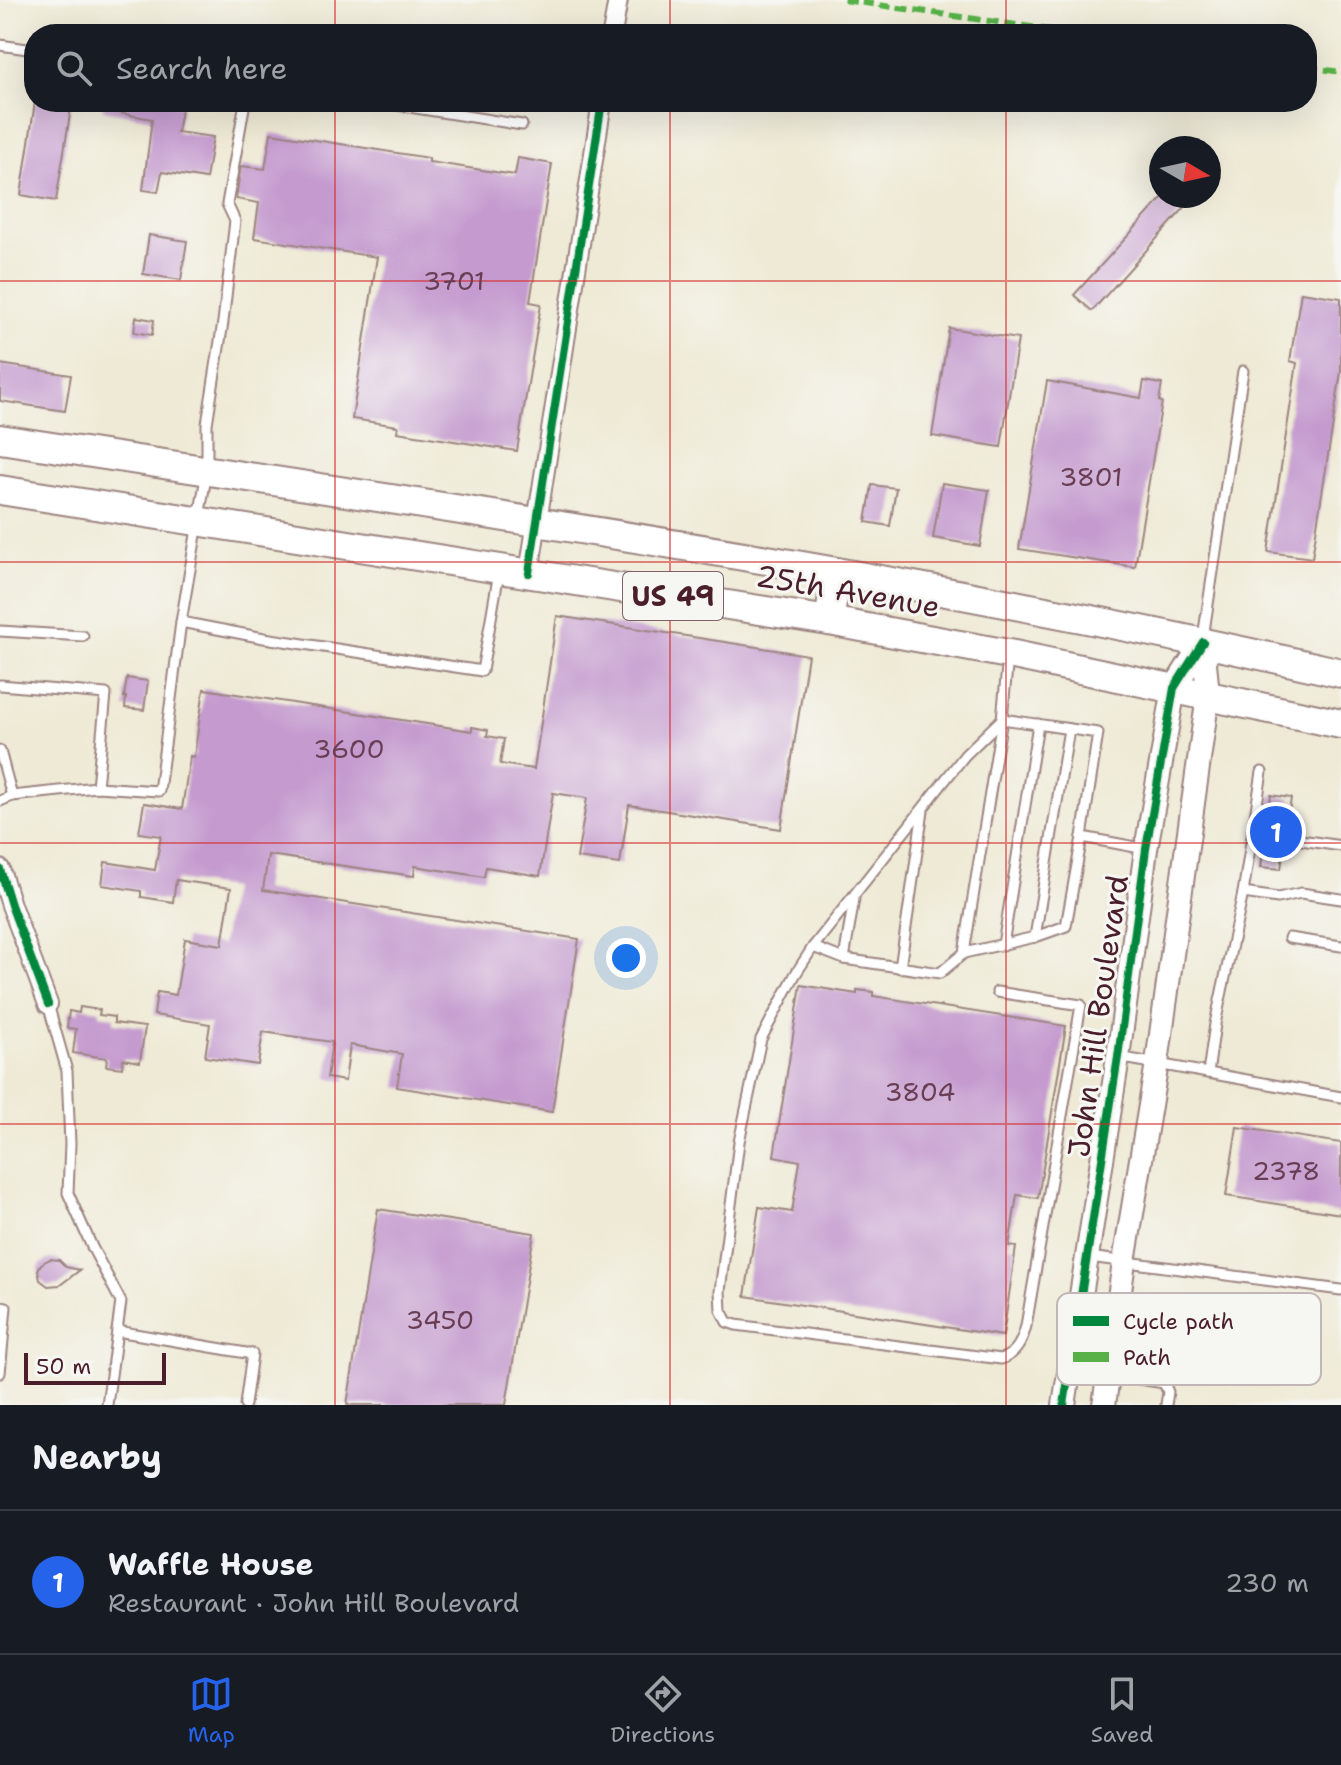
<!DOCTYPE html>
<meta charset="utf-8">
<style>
:root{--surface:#171b24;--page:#242831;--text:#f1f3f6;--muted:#9ea1a6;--line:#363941;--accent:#2563eb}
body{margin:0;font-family:"Shantell Sans",sans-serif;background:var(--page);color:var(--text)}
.compass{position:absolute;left:1149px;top:136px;width:72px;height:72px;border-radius:50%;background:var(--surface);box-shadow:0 8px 32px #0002;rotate:99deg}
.scale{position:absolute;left:24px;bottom:20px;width:142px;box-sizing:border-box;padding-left:8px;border:4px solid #4a1f2b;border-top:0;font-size:22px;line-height:28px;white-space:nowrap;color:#4a1f2b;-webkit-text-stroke:6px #f6f6f2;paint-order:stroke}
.you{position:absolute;left:626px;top:958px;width:28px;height:28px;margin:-20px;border:6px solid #fff;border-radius:50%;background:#1a73e8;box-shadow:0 0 0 12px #1a73e833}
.badge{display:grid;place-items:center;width:52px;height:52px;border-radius:50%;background:var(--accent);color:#fff;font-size:26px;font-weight:700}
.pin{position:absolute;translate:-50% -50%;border:4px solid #fff;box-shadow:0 2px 8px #0006}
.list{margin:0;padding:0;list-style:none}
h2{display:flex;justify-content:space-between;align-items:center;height:104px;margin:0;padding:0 32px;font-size:34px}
h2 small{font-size:26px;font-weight:400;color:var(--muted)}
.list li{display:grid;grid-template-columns:52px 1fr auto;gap:24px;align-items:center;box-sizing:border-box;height:144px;padding:0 32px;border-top:2px solid var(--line)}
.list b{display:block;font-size:30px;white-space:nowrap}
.list p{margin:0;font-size:26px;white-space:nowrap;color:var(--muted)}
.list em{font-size:26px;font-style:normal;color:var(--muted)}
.icon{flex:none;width:44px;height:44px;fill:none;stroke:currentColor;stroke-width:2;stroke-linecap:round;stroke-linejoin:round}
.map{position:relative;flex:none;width:1341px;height:1405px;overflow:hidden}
.search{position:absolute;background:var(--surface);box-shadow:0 8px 32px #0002;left:24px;right:24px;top:24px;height:88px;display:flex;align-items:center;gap:20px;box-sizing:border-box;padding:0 28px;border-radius:32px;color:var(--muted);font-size:30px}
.sheet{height:248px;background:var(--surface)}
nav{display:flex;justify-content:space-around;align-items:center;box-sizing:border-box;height:112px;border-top:2px solid var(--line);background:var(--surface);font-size:22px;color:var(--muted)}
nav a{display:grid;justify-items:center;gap:4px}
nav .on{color:var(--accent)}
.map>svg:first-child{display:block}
.building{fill:#c59bcf}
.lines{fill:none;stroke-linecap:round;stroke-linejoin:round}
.service-casing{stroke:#9c8480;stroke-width:13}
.minor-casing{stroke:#9c8480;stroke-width:22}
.tertiary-casing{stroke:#9c8480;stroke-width:26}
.primary-casing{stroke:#9c8480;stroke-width:32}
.service{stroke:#fff;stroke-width:9}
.minor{stroke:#fff;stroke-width:18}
.tertiary{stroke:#fff;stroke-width:22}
.primary{stroke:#fff;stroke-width:28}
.quiet{stroke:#57b146;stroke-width:6;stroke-dasharray:12 6;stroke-linecap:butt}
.cycleway-casing{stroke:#f6f6f2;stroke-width:13}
.cycleway{stroke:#00873e;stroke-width:8}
.grid{fill:none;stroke:#d62828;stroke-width:2;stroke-opacity:0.55}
.labels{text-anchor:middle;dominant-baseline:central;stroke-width:6;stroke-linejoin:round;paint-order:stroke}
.number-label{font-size:26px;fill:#693e54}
.shield{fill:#f6f6f2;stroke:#7e6067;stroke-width:2}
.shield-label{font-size:28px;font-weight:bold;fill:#4a1f2b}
.street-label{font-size:30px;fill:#4a1f2b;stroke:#f6f6f2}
.key{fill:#f6f6f2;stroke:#c2b6b6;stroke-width:2}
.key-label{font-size:22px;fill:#4a1f2b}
</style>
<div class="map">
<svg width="1341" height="1405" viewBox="0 0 1341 1405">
<rect width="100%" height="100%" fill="#f6f6f2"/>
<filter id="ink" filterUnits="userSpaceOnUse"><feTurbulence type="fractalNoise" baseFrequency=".0125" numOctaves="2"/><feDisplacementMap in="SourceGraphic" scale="16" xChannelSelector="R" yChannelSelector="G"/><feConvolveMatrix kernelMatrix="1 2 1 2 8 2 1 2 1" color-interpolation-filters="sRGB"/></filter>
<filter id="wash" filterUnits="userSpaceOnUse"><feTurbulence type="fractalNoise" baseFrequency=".006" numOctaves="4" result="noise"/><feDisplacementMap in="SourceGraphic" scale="32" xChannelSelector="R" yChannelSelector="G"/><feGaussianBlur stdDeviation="1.8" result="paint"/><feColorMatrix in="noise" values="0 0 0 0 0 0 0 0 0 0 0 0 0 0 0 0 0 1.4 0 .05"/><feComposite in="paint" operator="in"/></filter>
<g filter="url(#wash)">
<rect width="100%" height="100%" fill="#efead5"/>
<g id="blocks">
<g class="building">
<path d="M 35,102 L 72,102 L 56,201 L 21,195 Z"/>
<path d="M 103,102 L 157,102 L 182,106 L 177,132 L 213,137 L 206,179 L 162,172 L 158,192 L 143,190 L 152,119 L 103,110 Z"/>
<path d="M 271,133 L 429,158 L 429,162 L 515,175 L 518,158 L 552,164 L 530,302 L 541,304 L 517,451 L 397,432 L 398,426 L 352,419 L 377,257 L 254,238 L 259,203 L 236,199 L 238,185 L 241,166 L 265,169 Z"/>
<path d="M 1164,196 L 1195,196 L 1092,311 L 1074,295 Z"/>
<path d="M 149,235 L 187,241 L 181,280 L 143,274 Z"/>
<path d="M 1301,292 L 1341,298 L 1341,372 L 1312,558 L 1268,552 L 1297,363 L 1290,361 Z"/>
<path d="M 136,317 L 154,320 L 152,335 L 134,332 Z"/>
<path d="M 949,328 L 1018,339 L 1001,447 L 932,436 Z"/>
<path d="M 0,364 L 71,375 L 65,411 L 0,401 Z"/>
<path d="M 1047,381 L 1141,398 L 1144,381 L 1162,384 L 1159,401 L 1162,402 L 1135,567 L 1019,549 Z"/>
<path d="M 942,483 L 989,490 L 980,546 L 933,538 Z"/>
<path d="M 872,485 L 896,488 L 890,526 L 866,522 Z"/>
<path d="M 557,616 L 808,655 L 781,829 L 629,805 L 620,864 L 577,858 L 587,798 L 553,793 L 540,876 L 486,867 L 484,877 L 415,866 L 414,876 L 268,855 L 263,890 L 579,939 L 552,1112 L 397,1087 L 402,1054 L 350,1045 L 345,1081 L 327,1078 L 332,1042 L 263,1032 L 258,1065 L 205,1057 L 210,1024 L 154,1015 L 157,992 L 176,995 L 185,939 L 222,945 L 231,888 L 176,880 L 173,902 L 141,897 L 141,891 L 102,885 L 105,862 L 155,870 L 161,836 L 139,833 L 144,803 L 182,809 L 190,756 L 194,757 L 204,689 L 472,731 L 472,727 L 488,730 L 487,736 L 504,739 L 500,764 L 534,769 Z"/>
<path d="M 127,678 L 148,681 L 144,710 L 125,708 L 126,697 L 124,697 Z"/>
<path d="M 1271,795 L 1291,798 L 1281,869 L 1261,867 Z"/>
<path d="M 801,985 L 857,994 L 857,990 L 873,992 L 873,996 L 1066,1026 L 1038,1198 L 1017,1195 L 1009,1246 L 1016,1247 L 1003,1336 L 745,1296 L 759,1207 L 792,1212 L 800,1161 L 774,1156 Z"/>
<path d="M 80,1007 L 100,1010 L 99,1015 L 114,1017 L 114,1023 L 145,1027 L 140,1062 L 123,1059 L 122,1068 L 106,1066 L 107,1058 L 73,1053 L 76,1029 L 67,1028 L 69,1011 L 79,1013 Z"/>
<path d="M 1237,1127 L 1341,1143 L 1341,1214 L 1226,1196 Z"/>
<path d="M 378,1209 L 534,1233 L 506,1405 L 347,1405 Z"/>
<path d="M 50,1259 L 59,1260 L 66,1267 L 80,1270 L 60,1285 L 48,1286 L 40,1280 L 38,1270 L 41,1264 Z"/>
</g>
</g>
</g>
<g filter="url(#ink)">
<use href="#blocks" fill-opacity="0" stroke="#9c8480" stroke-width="2"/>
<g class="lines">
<defs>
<g id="service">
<path d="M 0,45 L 34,50"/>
<path d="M 245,102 L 227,204 L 235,221 L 223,322 L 207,424 L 207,471 L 181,622 L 264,638 L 482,671 L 499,572"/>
<path d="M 378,102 L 522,125"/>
<path d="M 0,631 L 83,636"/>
<path d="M 1203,638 L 1243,371"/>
<path d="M 0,685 L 106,694 L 97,787"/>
<path d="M 0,751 L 12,796"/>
<path d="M 0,801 L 12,796 L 97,787 L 159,791 L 181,622"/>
<path d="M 1301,840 L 1341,846"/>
<path d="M 1243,893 L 1262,772"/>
<path d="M 1035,937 L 1069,729"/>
<path d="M 1289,938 L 1341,946"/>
<path d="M 1003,945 L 1038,724"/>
<path d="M 813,947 L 844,959 L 940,973 L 964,953 L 1035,937 L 1066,926 L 1082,837"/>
<path d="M 964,953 L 1002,719 L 1008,657"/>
<path d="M 844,959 L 854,899"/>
<path d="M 900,968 L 923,811"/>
<path d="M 997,992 L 1081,1005 L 1026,1326 C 1022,1341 1017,1354 1001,1359 L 736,1325 L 727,1322 L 721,1310 L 720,1291 L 739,1142 L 761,1039 L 795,975 L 813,947 L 965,755 L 1002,719 L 1098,733 L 1082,837 L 1146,849"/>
<path d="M 48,1004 L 67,1071 L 70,1144 L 68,1193 L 92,1247 L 121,1302 L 117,1331"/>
<path d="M 1118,1057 L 1208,1073 L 1215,1024 L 1243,893 L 1278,898 L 1301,893 L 1341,899"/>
<path d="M 1208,1073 L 1341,1097"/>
<path d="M 1089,1257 L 1341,1290"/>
<path d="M 0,1306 L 6,1307 L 0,1373"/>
<path d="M 1108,1374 L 1164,1383 L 1168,1392 L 1166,1405"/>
<path d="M 107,1405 L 117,1331 L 252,1354 L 245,1405"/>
</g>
<g id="minor">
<path d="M 612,34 L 618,0"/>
<path d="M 529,573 L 602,102"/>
<path d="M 0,869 L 11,905 L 48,1004"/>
</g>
<g id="tertiary">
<path d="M 1064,1405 L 1118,1057 L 1146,849 L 1174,688 L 1203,642"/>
<path d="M 1104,1405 L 1124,1262 L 1157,1063 L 1208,695 L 1203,642"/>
</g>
<g id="primary">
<path d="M 0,439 C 448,508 898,572 1341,673"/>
<path d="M 0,490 L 829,621 L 1014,655 L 1341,724"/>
<path d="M 829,621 L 837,572"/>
</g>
</defs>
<use href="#service" class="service-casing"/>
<use href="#minor" class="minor-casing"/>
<use href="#tertiary" class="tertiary-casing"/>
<use href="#primary" class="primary-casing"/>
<use href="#service" class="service"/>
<use href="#minor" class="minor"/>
<use href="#tertiary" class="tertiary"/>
<use href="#primary" class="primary"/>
<g class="quiet">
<path d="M 844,0 L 1079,34"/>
<path d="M 1307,67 L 1341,72"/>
</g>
<defs>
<g id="cycleway">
<path d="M 529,573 L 602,102"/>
<path d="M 0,869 L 11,905 L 48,1004"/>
<path d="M 1064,1405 L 1118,1057 L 1146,849 L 1174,688 L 1203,642"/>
</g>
</defs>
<use href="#cycleway" class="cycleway-casing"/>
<use href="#cycleway" class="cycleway"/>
</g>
</g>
<path class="grid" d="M 335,0 L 335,34M 670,0 L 670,34M 1006,0 L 1006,34M 335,102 L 335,1405M 670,102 L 670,1405M 1006,102 L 1006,1405M 0,281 L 1341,281M 0,562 L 1341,562M 0,843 L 1341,843M 0,1124 L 1341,1124"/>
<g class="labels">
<g class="number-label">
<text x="454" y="280">3701</text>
<text x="1091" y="476">3801</text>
<text x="349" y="748">3600</text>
<text x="920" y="1091">3804</text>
<text x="1286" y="1170">2378</text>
<text x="440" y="1319">3450</text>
</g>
<rect class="shield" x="623" y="572" width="100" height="48" rx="6"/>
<g class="shield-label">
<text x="673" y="596">US 49</text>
</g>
<g class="street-label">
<text transform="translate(848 591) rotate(10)">25th Avenue</text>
<text transform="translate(1098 1016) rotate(-82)">John Hill Boulevard</text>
</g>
</g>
<rect x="1057" y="1293" width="264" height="92" rx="12" class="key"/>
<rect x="1073" y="1316" width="36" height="10" fill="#00873e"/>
<rect x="1073" y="1352" width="36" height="10" fill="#57b146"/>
<g class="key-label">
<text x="1123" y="1329">Cycle path</text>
<text x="1123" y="1365">Path</text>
</g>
</svg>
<svg class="compass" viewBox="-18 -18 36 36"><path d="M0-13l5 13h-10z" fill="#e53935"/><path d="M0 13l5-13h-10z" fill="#9ea1a6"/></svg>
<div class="scale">50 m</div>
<div class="you"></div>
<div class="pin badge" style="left:1276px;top:832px">1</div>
<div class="search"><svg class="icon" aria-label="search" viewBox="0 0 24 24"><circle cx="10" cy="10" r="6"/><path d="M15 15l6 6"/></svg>Search here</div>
</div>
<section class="sheet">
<h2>Nearby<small></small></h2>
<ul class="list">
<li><span class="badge">1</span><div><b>Waffle House</b><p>Restaurant · John Hill Boulevard</p></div><em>230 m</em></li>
</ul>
</section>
<nav>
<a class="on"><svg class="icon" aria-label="map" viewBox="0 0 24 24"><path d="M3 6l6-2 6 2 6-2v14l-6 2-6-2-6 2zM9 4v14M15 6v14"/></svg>Map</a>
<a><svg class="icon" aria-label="directions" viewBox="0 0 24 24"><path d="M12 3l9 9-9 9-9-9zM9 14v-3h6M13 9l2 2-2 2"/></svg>Directions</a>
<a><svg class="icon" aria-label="saved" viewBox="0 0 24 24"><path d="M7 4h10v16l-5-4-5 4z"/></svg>Saved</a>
</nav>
